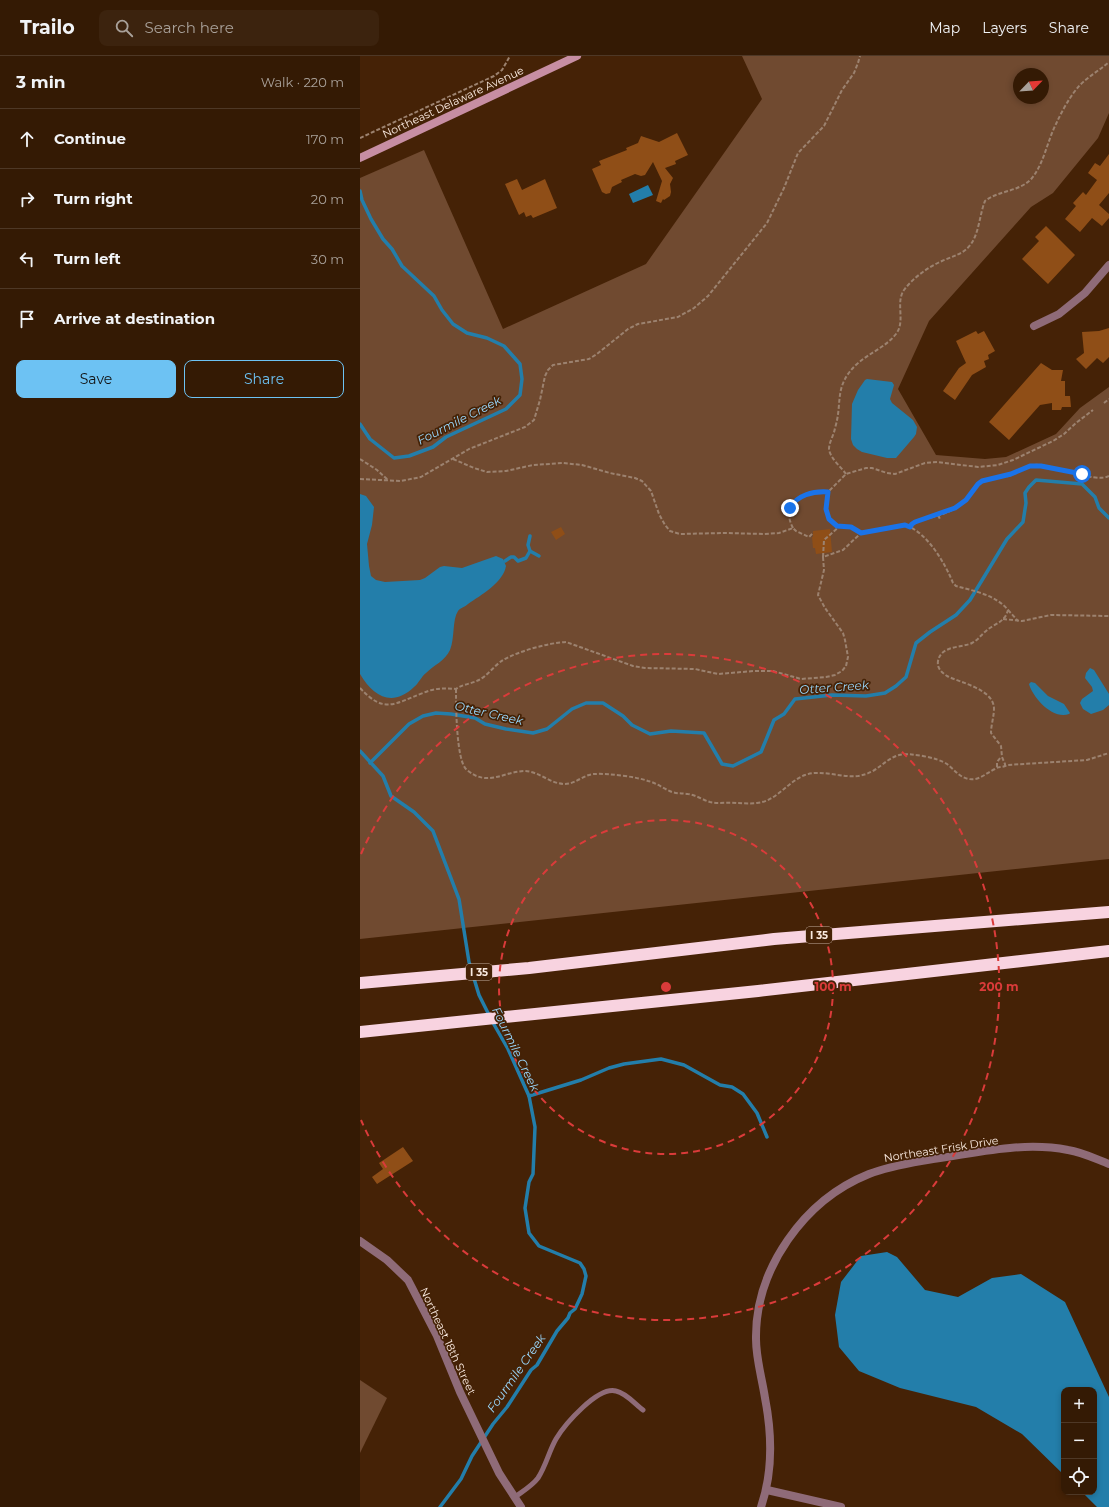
<!DOCTYPE html>
<meta charset="utf-8">
<style>
:root{--surface:#341a04;--page:#3c230e;--text:#f1f3f6;--muted:#a9a19a;--line:#4e3826;--accent:#6dc2f3}
body{margin:0;font-family:Montserrat,sans-serif;background:var(--page);color:var(--text)}
.controls{position:absolute;right:12px;bottom:12px;display:grid;overflow:hidden;border-radius:8px;box-shadow:0 2px 6px #0003}
.controls button{width:36px;height:36px;display:grid;place-items:center;padding:0;border:0;border-bottom:1px solid var(--line);background:var(--surface);color:var(--text);font:20px sans-serif}
.compass{position:absolute;left:653px;top:12px;width:36px;height:36px;border-radius:50%;background:var(--surface);box-shadow:0 2px 6px #0003;rotate:65deg}
.stop{position:absolute;width:12px;height:12px;margin:-9px;border:3px solid #1a73e8;border-radius:50%;background:#fff}
.stop.end{background:#1a73e8;border-color:#fff;box-shadow:0 1px 4px #0008}
.list{margin:0;padding:0;list-style:none}
h2{display:flex;justify-content:space-between;align-items:center;height:52px;margin:0;padding:0 16px;font-size:17px}
h2 small{font-size:13px;font-weight:400;color:var(--muted)}
.list li{display:grid;grid-template-columns:26px 1fr auto;gap:12px;align-items:center;box-sizing:border-box;height:60px;padding:0 16px;border-top:1px solid var(--line)}
.list b{display:block;font-size:15px;white-space:nowrap}
.list em{font-size:13px;font-style:normal;color:var(--muted)}
.actions{display:flex;gap:8px;padding:12px 16px}
.actions a{flex:1;padding:9px 0;border:1px solid var(--accent);border-radius:8px;text-align:center;font-size:14px;color:var(--accent)}
.actions .main{background:var(--accent);color:#111}
.icon{flex:none;width:22px;height:22px;fill:none;stroke:currentColor;stroke-width:2;stroke-linecap:round;stroke-linejoin:round}
.map{position:relative;flex:none;width:749px;height:1451px;overflow:hidden}
header{display:flex;align-items:center;gap:24px;box-sizing:border-box;height:56px;padding:0 20px;background:var(--surface);border-bottom:1px solid var(--line)}
header strong{font-size:19px}
nav{display:flex;gap:22px;margin-inline-start:auto;font-size:14px}
.search{width:280px;height:36px;background:var(--page);display:flex;align-items:center;gap:10px;box-sizing:border-box;padding:0 14px;border-radius:8px;color:var(--muted);font-size:15px}
main{display:flex}
aside{flex:1;background:var(--surface)}
.map>svg:first-child{display:block}
.green{fill:#704a30;fill-rule:evenodd}
.water{fill:#237eaa}
.lines{fill:none;stroke-linecap:round;stroke-linejoin:round}
.stream{stroke:#237eaa;stroke-width:3.5}
.building{fill:#8f4e17}
.path{stroke:#9c826f;stroke-width:2;stroke-dasharray:4 2;stroke-linecap:butt}
.service{stroke:#8f6b78;stroke-width:5}
.minor{stroke:#8f6b78;stroke-width:8}
.secondary{stroke:#c78ea3;stroke-width:8}
.motorway{stroke:#f8d3e0;stroke-width:12}
.route{stroke:#1a73e8;stroke-width:5}
.ring{fill:none;stroke:#da3b3a;stroke-width:2;stroke-dasharray:7 5}
.labels{text-anchor:middle;dominant-baseline:central;stroke-width:3.5;stroke-linejoin:round;paint-order:stroke}
.shield{fill:#452206;stroke:#c4ae9f;stroke-width:1}
.shield-label{font-size:10px;font-weight:bold;fill:#faeae0}
.street-label{font-size:11px;fill:#faeae0;stroke:#452206}
.water-label{font-size:12px;font-style:italic;fill:#9ad8fd;stroke:#452206}
.centre{fill:#da3b3a;stroke:#452206;stroke-width:2}
.ring-label{font-size:12px;text-anchor:middle;font-weight:bold;fill:#da3b3a;stroke:#452206;stroke-width:3.5;stroke-linejoin:round;paint-order:stroke}
</style>
<header>
<strong>Trailo</strong>
<div class="search"><svg class="icon" aria-label="search" viewBox="0 0 24 24"><circle cx="10" cy="10" r="6"/><path d="M15 15l6 6"/></svg>Search here</div>
<nav><a>Map</a><a>Layers</a><a>Share</a></nav>
</header>
<main>
<aside>
<h2>3 min<small>Walk · 220 m</small></h2>
<ul class="list">
<li><svg class="icon" aria-label="ahead" viewBox="0 0 24 24"><path d="M12 20V5M6 11l6-6 6 6"/></svg><div><b>Continue</b></div><em>170 m</em></li>
<li><svg class="icon" aria-label="right" viewBox="0 0 24 24"><path d="M7 20v-9h11M14 6l5 5-5 5"/></svg><div><b>Turn right</b></div><em>20 m</em></li>
<li><svg class="icon" aria-label="left" viewBox="0 0 24 24"><path d="M17 20v-9H6M10 6l-5 5 5 5"/></svg><div><b>Turn left</b></div><em>30 m</em></li>
<li><svg class="icon" aria-label="arrive" viewBox="0 0 24 24"><path d="M6 21V4h12l-3 4 3 4H6"/></svg><div><b>Arrive at destination</b></div></li>
</ul>
<div class="actions"><a class="main">Save</a><a>Share</a></div>
</aside>
<div class="map">
<svg width="749" height="1451" viewBox="0 0 749 1451">
<rect width="100%" height="100%" fill="#452206"/>
<g class="green">
<path d="M 382,0 L 749,0 L 749,57 L 738,82 L 693,137 L 671,151 L 569,265 L 538,333 L 576,399 L 625,403 L 646,401 L 696,378 L 720,352 L 749,331 L 749,803 L 0,883 L 0,122 L 64,94 L 143,273 L 286,208 L 402,43 ZM 659,18 L 683,18 L 683,42 L 659,42 Z"/>
<path d="M 0,1324 L 27,1342 L 0,1397 Z"/>
</g>
<g class="water">
<path d="M 288,129 L 293,139 L 273,147 L 269,138 Z"/>
<path d="M 507,323 L 532,326 L 534,329 L 530,343 L 532,347 L 553,364 L 557,371 L 556,378 L 554,381 L 536,402 L 527,402 L 502,396 L 497,393 L 493,389 L 491,383 L 492,348 L 498,334 L 505,324 Z"/>
<path d="M 0,438 L 6,440 L 14,451 L 12,469 L 7,488 L 9,510 L 11,520 L 16,524 L 25,526 L 60,524 L 65,522 L 80,511 L 84,510 L 102,512 L 136,500 L 143,503 L 146,510 C 143,527 121,539 108,548 C 105,551 100,552 98,555 C 92,564 95,582 90,594 C 85,605 74,609 66,617 C 61,621 59,627 54,631 C 32,652 13,640 0,618 Z"/>
<path d="M 730,612 L 734,614 L 749,638 L 749,649 L 743,654 L 731,658 L 723,653 L 720,647 L 722,643 L 733,635 L 732,631 L 725,622 L 726,617 Z"/>
<path d="M 671,626 L 675,627 L 688,640 L 704,648 L 710,657 L 709,658 C 693,664 673,642 669,628 Z"/>
<path d="M 527,1196 L 537,1201 L 565,1234 L 598,1241 L 632,1222 L 661,1218 L 705,1246 L 749,1341 L 749,1451 L 737,1451 L 722,1436 L 734,1436 L 734,1334 L 704,1334 L 704,1419 L 662,1378 L 616,1351 L 540,1332 L 499,1315 L 479,1291 L 475,1259 L 481,1226 L 501,1200 Z"/>
</g>
<g class="lines">
<g class="stream">
<path d="M 0,135 L 2,144 L 11,163 L 23,183 L 32,193 L 42,210 L 74,240 L 82,254 L 93,268 L 107,277 L 127,282 L 144,290 L 160,308 L 162,323 L 160,339 L 146,353 L 86,381 L 73,391 L 49,400 L 34,402 L 10,383 L 0,368"/>
<path d="M 170,495 L 179,500"/>
<path d="M 145,505 L 151,501 L 154,501 L 158,505 L 166,502 L 170,495 L 168,489 L 170,480"/>
<path d="M 0,695 L 23,720 L 31,740 L 54,756 L 73,775 L 99,843 L 109,906 L 119,939 L 129,959"/>
<path d="M 10,707 L 49,668 L 63,660 L 76,657 L 91,658 L 115,662 L 125,668 L 146,673 L 173,677 L 187,673 L 212,653 L 226,647 L 243,647 L 263,660 L 272,669 L 290,678 L 311,675 L 344,677 L 362,708 L 373,710 L 401,696 L 414,664 L 424,658 L 435,643 L 472,639 L 506,640 L 525,637 L 536,630 L 546,621 L 556,587 L 570,576 L 596,559 L 610,544 L 647,483 L 663,466 L 666,447 L 665,437 L 669,431 L 676,424 L 722,428 L 735,441 L 739,452 L 749,462"/>
<path d="M 169,1040 L 221,1024 L 249,1012 L 264,1008 L 301,1003 L 324,1009 L 360,1029 L 372,1031 L 383,1038 L 397,1057 L 407,1081"/>
<path d="M 80,1451 L 101,1423 L 112,1400 L 133,1368 L 147,1351 L 171,1314 L 177,1309 L 197,1275 L 208,1262 L 210,1257 L 215,1253 L 222,1238 L 226,1220 L 224,1213 L 220,1207 L 179,1190 L 169,1177 L 165,1152 L 169,1126 L 173,1118 L 175,1071 L 169,1040 L 148,993 L 132,965"/>
</g>
</g>
<g class="building">
<path d="M 317,77 L 328,99 L 315,105 L 316,108 L 305,112 L 313,122 L 310,128 L 311,136 L 310,140 L 304,144 L 303,143 L 301,147 L 296,145 L 302,125 L 293,106 L 285,119 L 281,120 L 275,118 L 261,124 L 262,126 L 252,131 L 250,137 L 246,138 L 242,136 L 232,113 L 241,109 L 239,105 L 267,94 L 266,92 L 278,87 L 281,80 L 299,86 Z"/>
<path d="M 749,98 L 749,137 L 739,149 L 749,158 L 749,162 L 742,170 L 732,162 L 720,176 L 705,163 L 716,150 L 713,147 L 723,136 L 726,139 L 737,124 L 728,117 L 735,107 L 740,110 Z"/>
<path d="M 157,123 L 162,134 L 185,123 L 197,152 L 173,162 L 171,159 L 166,161 L 164,156 L 159,159 L 145,128 Z"/>
<path d="M 686,170 L 715,199 L 688,228 L 662,203 L 679,185 L 675,181 Z"/>
<path d="M 749,272 L 749,301 L 743,307 L 737,302 L 726,313 L 716,303 L 724,297 L 722,276 L 739,275 Z"/>
<path d="M 616,275 L 618,278 L 624,275 L 635,295 L 628,299 L 629,303 L 624,305 L 626,311 L 612,319 L 595,344 L 583,335 L 599,312 L 606,307 L 596,285 Z"/>
<path d="M 681,307 L 692,314 L 703,314 L 701,325 L 705,325 L 705,340 L 710,340 L 711,351 L 702,351 L 701,354 L 692,354 L 692,347 L 680,349 L 649,384 L 629,366 Z"/>
<path d="M 201,471 L 205,478 L 196,484 L 191,476 Z"/>
<path d="M 470,473 L 472,496 L 456,498 L 455,492 L 453,492 L 452,481 L 453,481 L 453,475 Z"/>
<path d="M 43,1091 L 53,1105 L 17,1128 L 12,1121 L 23,1113 L 19,1107 Z"/>
</g>
<g class="lines">
<g class="path">
<path d="M 0,82 L 134,20 L 142,14 L 150,0"/>
<path d="M 744,347 L 749,343"/>
<path d="M 0,403 L 17,414 L 28,424"/>
<path d="M 93,403 L 114,412 L 127,416 L 146,415 L 173,409 L 203,407 L 222,409 L 250,417 L 275,422 L 282,425 L 291,435 L 299,458 L 305,469 L 310,475 L 320,478 L 364,477 L 404,478 L 419,477 L 433,472 L 436,475 L 449,481 L 453,477"/>
<path d="M 486,418 C 481,411 470,402 469,393 C 469,386 474,379 475,372 C 483,347 473,330 497,308 C 509,297 526,291 536,278 C 546,265 535,247 544,234 C 553,222 568,211 582,205 C 593,200 604,198 611,188 C 619,177 620,157 625,145 C 639,134 660,136 672,122 C 684,107 687,86 696,68 C 702,55 710,40 720,29 C 729,20 740,14 749,6"/>
<path d="M 0,423 L 41,425 L 61,421 L 109,393 L 165,371 L 174,364 L 180,344 L 185,320 L 188,314 L 193,309 L 229,303 L 237,298 L 268,273 L 278,268 L 318,261 L 334,252 L 348,240 L 407,167 L 424,132 L 438,97 L 464,70 L 482,34 L 494,17 L 498,7 L 500,0"/>
<path d="M 578,459 L 580,463"/>
<path d="M 550,471 L 552,468 L 555,466 C 568,462 584,459 596,452 C 606,446 610,435 619,427 C 628,420 641,423 651,419 C 659,416 666,410 674,409 C 692,407 734,428 749,420"/>
<path d="M 433,472 C 419,446 445,434 468,436"/>
<path d="M 501,477 L 491,471 L 477,470 L 469,463 L 468,459 L 466,449 L 468,436 L 486,418 L 506,412 L 512,412 L 527,417 L 535,418 L 565,407 L 577,406 L 618,411 L 638,409 L 653,404 L 693,385 L 704,378 L 716,367 L 733,354"/>
<path d="M 463,501 L 464,484 L 480,470"/>
<path d="M 648,554 L 658,565"/>
<path d="M 643,563 L 662,565 L 691,559 L 749,560"/>
<path d="M 0,632 C 24,658 34,648 63,637 C 74,632 84,632 96,633 C 103,628 111,628 119,624 C 127,620 135,609 143,604 C 159,595 188,587 206,586 L 273,610 L 285,612 L 335,613 L 358,618 L 394,615 L 413,615 L 441,623 L 466,621 L 475,619 L 482,615 L 486,610 L 488,601 L 485,584 L 483,577 L 465,552 L 458,539 L 464,514 L 463,501 L 483,494 L 501,477 L 545,469 C 567,476 585,507 593,527 L 596,530 C 614,535 636,539 648,554 C 647,557 646,560 644,562 C 639,568 631,570 626,575 C 621,579 618,584 612,587 C 602,592 581,589 578,605 C 577,612 581,616 587,620 C 601,627 633,633 634,652 C 634,661 631,669 631,677 L 641,690 L 642,701 L 645,708 L 645,711"/>
<path d="M 96,633 C 96,648 96,706 107,714 C 127,731 143,716 164,715 C 179,715 190,728 205,728 C 216,728 224,718 235,718 C 247,717 278,721 288,725 C 297,727 304,733 312,736 C 318,738 322,737 328,738 C 336,739 343,744 350,746 C 359,748 368,746 377,747 C 383,747 390,748 397,747 C 417,745 427,726 445,719 C 461,713 481,722 498,720 C 518,717 523,704 539,699 C 548,696 579,702 587,708 C 596,715 602,725 615,723 C 622,722 628,716 635,713 C 639,710 643,712 647,709 L 727,704 L 749,697"/>
<path d="M 637,711 L 637,706 L 641,701"/>
</g>
<path class="service" d="M 155,1441 C 163,1435 172,1430 178,1422 C 186,1410 189,1395 196,1383 C 205,1368 238,1330 256,1335 C 266,1337 275,1348 283,1354"/>
<g class="minor">
<path d="M 674,270 L 699,258 L 725,237 L 749,209"/>
<path d="M 0,1185 L 27,1204 L 48,1224 L 77,1280 L 100,1336 L 139,1417 L 161,1451"/>
<path d="M 407,1434 L 481,1451"/>
<path d="M 401,1451 C 413,1416 412,1378 405,1342 C 402,1322 396,1303 396,1283 C 395,1213 444,1144 509,1118 C 529,1110 551,1107 573,1103 C 617,1097 663,1085 708,1094 C 722,1096 736,1103 749,1108"/>
</g>
<path class="secondary" d="M 0,102 L 217,0"/>
<g class="motorway">
<path d="M 0,927 L 169,912 L 414,883 L 749,856"/>
<path d="M 0,976 L 398,935 L 749,895"/>
</g>
</g>
<g class="lines">
<path class="route" d="M 430,452 C 437,439 453,435 468,436 L 466,453 L 469,463 L 477,470 L 491,471 L 501,477 L 545,469 L 550,471 L 552,468 L 555,466 L 595,452 L 606,444 L 618,428 L 622,425 L 651,418 L 670,410 L 681,410 L 722,418"/>
</g>
<g class="ring">
<circle cx="306" cy="931" r="167"/>
<path d="M1 798A333 333 0 1 1 1 1064"/>
</g>
<g class="labels">
<g class="shield">
<rect x="446" y="871" width="26" height="16" rx="3"/>
<rect x="106" y="908" width="26" height="16" rx="3"/>
</g>
<g class="shield-label">
<text x="459" y="879">I 35</text>
<text x="119" y="916">I 35</text>
</g>
<g class="street-label">
<text transform="translate(93 46) rotate(-25)">Northeast Delaware Avenue</text>
<text transform="translate(581 1093) rotate(-9)">Northeast Frisk Drive</text>
<text transform="translate(88 1285) rotate(65)">Northeast 18th Street</text>
</g>
<g class="water-label">
<text transform="translate(99 364) rotate(-27)">Fourmile Creek</text>
<text transform="translate(474 631) rotate(-4)">Otter Creek</text>
<text transform="translate(129 657) rotate(13)">Otter Creek</text>
<text transform="translate(156 993) rotate(64)">Fourmile Creek</text>
<text transform="translate(156 1317) rotate(-55)">Fourmile Creek</text>
</g>
</g>
<circle cx="306" cy="931" r="6" class="centre"/>
<g class="ring-label">
<text x="473" y="935">100 m</text>
<text x="639" y="935">200 m</text>
</g>
</svg>
<div class="controls">
<button>+</button>
<button>−</button>
<button><svg class="icon" aria-label="locate" viewBox="0 0 24 24"><circle cx="12" cy="12" r="6"/><path d="M12 2v4M12 18v4M2 12h4M18 12h4"/></svg></button>
</div>
<svg class="compass" viewBox="-18 -18 36 36"><path d="M0-13l5 13h-10z" fill="#e53935"/><path d="M0 13l5-13h-10z" fill="#a9a19a"/></svg>
<div class="stop" style="left:722px;top:418px"></div>
<div class="stop end" style="left:430px;top:452px"></div>
</div>
</main>
